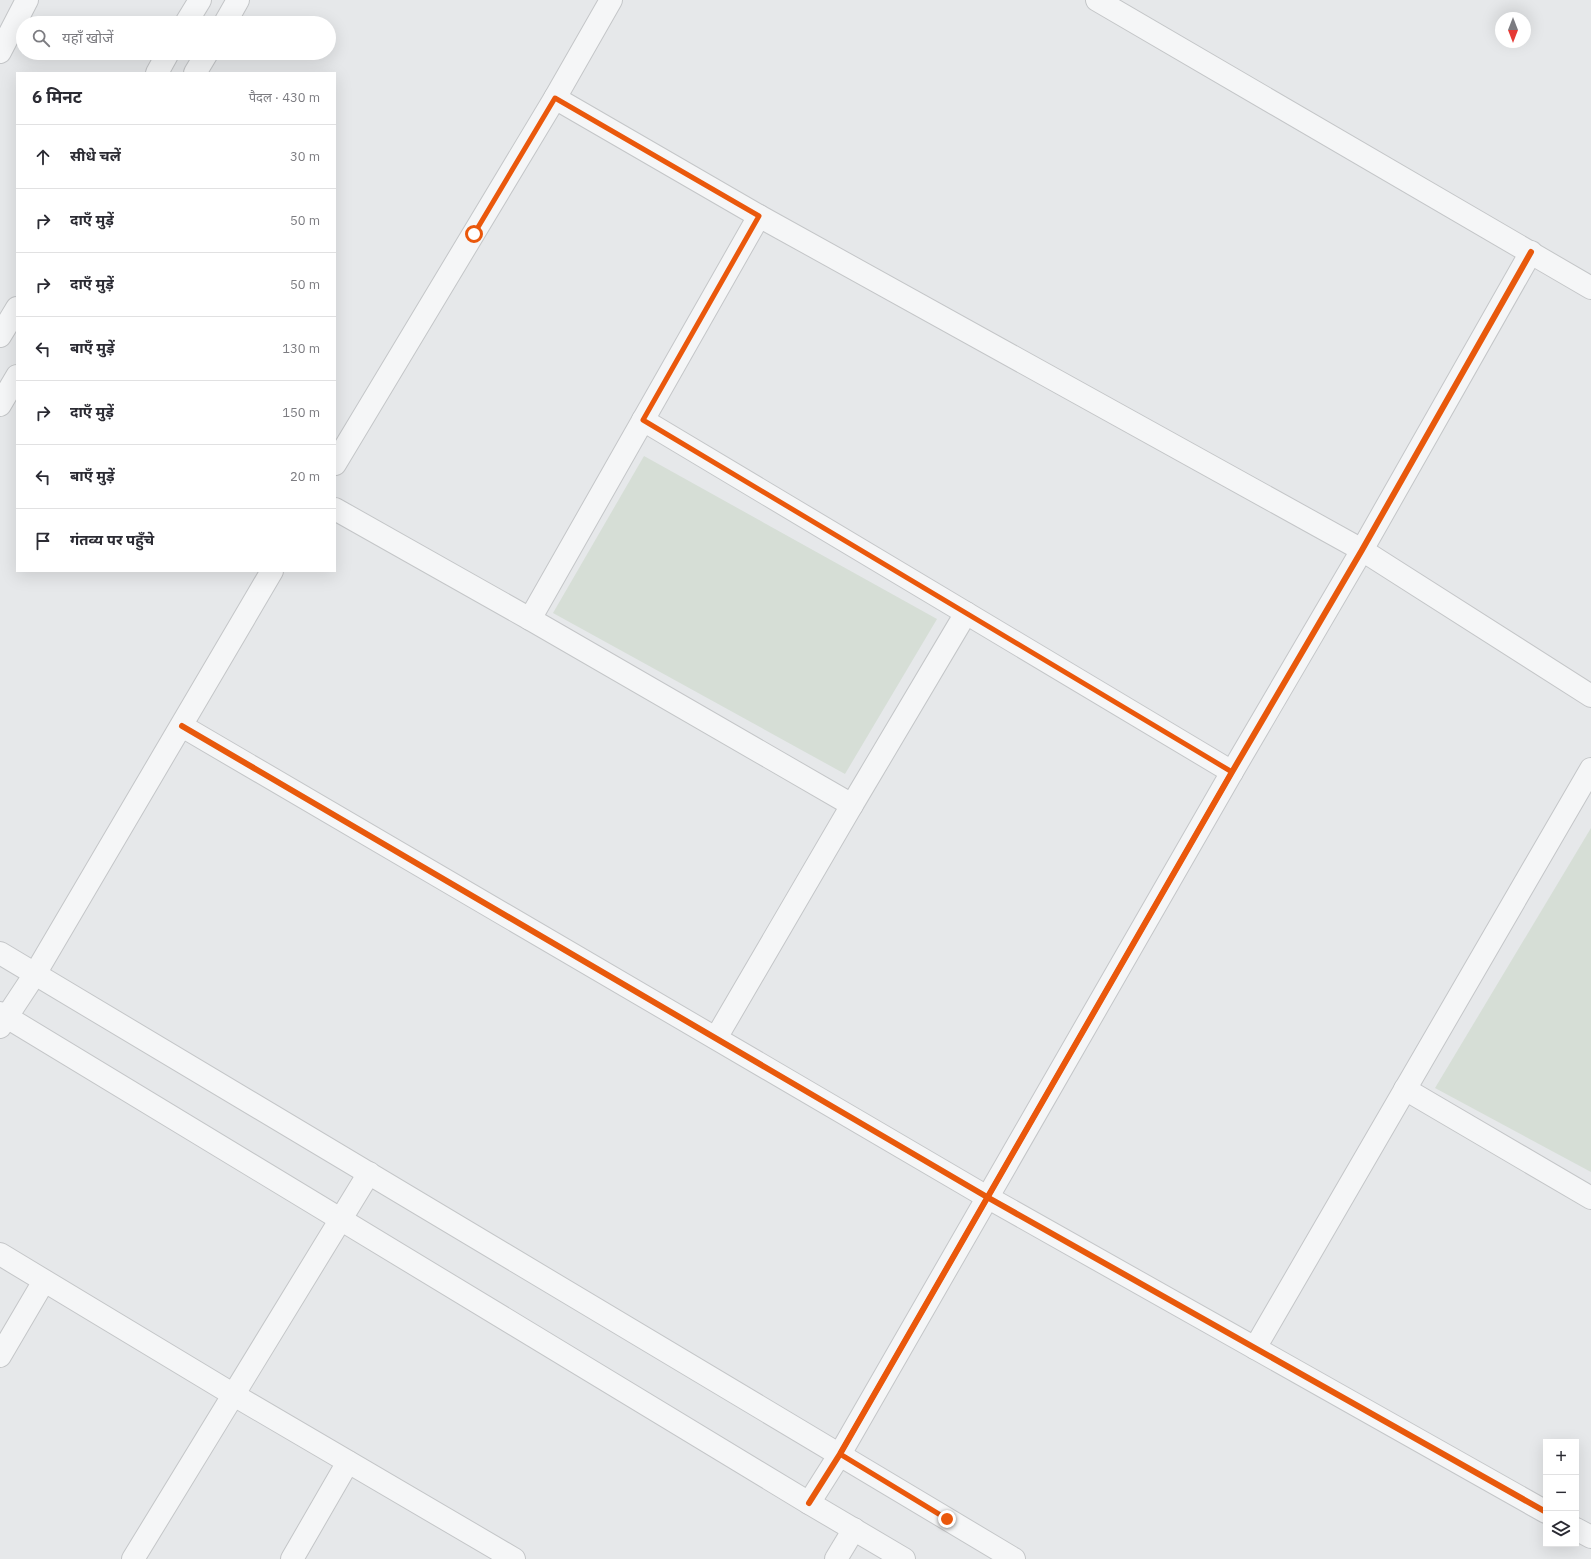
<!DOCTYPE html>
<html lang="hi">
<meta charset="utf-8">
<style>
:root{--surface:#fff;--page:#f2f2f3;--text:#2b2b33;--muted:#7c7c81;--line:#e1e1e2}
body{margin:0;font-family:"IBM Plex Sans","Noto Sans Devanagari",sans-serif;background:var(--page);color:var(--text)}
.controls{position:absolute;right:12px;bottom:12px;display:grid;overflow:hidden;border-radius:0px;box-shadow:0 4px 16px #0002}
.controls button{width:36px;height:36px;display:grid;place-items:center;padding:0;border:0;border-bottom:1px solid var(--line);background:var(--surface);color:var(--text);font:20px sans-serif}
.compass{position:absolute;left:1495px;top:12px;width:36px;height:36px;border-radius:50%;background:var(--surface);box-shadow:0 4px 16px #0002;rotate:180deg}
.stop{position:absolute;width:12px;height:12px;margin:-9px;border:3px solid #ea580c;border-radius:50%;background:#fff}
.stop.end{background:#ea580c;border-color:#fff;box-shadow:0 1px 4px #0008}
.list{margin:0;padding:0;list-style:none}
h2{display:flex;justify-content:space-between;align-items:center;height:52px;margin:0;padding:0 16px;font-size:17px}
h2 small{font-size:13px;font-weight:400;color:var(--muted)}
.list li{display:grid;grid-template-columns:26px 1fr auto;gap:12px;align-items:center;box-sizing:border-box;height:64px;padding:0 16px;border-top:1px solid var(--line)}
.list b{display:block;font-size:15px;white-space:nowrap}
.list em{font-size:13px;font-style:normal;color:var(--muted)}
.icon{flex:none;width:22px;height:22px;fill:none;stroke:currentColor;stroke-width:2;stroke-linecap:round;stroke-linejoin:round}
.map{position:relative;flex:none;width:1591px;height:1559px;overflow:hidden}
.search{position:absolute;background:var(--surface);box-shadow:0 4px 16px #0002;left:16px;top:16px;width:320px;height:44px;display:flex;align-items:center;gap:10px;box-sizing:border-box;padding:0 14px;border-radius:22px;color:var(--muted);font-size:15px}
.panel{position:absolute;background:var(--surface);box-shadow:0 4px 16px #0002;left:16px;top:72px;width:320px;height:500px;border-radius:0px}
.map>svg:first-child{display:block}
.green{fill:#d6ded6}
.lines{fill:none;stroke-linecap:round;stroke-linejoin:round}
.minor-casing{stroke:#c4c6c8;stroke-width:24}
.minor{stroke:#f5f6f7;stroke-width:22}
.cycleway-casing{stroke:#f4f6f9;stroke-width:8}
.cycleway{stroke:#e8590c;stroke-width:6}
.route{stroke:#ea580c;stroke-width:5}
</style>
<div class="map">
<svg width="1591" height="1559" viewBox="0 0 1591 1559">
<rect width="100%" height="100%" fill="#e6e8ea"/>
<g class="green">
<path d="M 644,456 L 937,619 L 845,774 L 553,613 Z"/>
<path d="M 1591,828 L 1591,1172 L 1435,1088 Z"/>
</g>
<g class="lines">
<defs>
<g id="minor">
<path d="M 1097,0 L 1591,288"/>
<path d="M 186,23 L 200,0"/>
<path d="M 225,23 L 238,0"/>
<path d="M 0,52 L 27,0"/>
<path d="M 157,73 L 168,53"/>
<path d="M 195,73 L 207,53"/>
<path d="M 555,98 L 759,216 L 1362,550 L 1591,696"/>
<path d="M 0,336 L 17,308"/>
<path d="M 0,405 L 17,376"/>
<path d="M 643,420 L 1232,772"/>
<path d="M 335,464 L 555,98 L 611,0"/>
<path d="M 335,509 L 530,619 L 852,805 L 966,613"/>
<path d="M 530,619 L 759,216"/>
<path d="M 182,726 L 987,1197 L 1546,1512"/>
<path d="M 0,953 L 1014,1559"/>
<path d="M 0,1013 L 809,1503 L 904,1559"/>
<path d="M 0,1027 L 35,974 L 272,571"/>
<path d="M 716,1038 L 852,805"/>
<path d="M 1405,1089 L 1591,1198"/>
<path d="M 0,1254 L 234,1395 L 514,1559"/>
<path d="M 1255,1348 L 1591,769"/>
<path d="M 0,1356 L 44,1281"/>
<path d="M 809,1503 L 840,1454 L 1232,772 L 1362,550 L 1531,252"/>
<path d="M 1576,1529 L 1591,1537"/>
<path d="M 133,1559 L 369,1173"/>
<path d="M 292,1559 L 348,1462"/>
<path d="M 836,1559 L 854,1529"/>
</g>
</defs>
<use href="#minor" class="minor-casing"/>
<use href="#minor" class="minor"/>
<defs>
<g id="cycleway">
<path d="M 182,726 L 987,1197 L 1546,1512"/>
<path d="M 809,1503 L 840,1454 L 1232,772 L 1362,550 L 1531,252"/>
</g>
</defs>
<use href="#cycleway" class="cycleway-casing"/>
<use href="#cycleway" class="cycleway"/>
</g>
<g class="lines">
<path class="route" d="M 474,234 L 555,98 L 759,216 L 643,420 L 1232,772 L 840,1454 L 947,1519"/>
</g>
</svg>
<div class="controls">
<button>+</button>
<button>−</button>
<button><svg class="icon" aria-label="layers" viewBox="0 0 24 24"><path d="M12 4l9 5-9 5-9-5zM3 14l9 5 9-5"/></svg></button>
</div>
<svg class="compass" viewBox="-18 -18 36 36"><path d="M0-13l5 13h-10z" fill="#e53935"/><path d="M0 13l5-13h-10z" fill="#7c7c81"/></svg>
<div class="stop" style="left:474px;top:234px"></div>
<div class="stop end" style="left:947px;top:1519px"></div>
<div class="search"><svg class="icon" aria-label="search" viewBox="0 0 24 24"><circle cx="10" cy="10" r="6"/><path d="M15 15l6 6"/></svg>यहाँ खोजें</div>
<section class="panel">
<h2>6 मिनट<small>पैदल · 430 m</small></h2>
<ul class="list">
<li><svg class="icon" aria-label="ahead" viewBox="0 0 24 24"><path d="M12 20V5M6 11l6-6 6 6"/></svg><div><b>सीधे चलें</b></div><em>30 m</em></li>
<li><svg class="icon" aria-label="right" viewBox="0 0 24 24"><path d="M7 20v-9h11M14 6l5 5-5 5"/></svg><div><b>दाएँ मुड़ें</b></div><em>50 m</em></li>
<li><svg class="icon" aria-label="right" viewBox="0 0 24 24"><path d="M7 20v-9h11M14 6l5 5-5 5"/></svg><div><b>दाएँ मुड़ें</b></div><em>50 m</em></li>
<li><svg class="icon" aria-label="left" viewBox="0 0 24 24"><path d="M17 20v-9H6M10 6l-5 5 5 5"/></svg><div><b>बाएँ मुड़ें</b></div><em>130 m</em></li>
<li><svg class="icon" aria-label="right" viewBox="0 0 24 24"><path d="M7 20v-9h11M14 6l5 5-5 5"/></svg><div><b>दाएँ मुड़ें</b></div><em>150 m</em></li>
<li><svg class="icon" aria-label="left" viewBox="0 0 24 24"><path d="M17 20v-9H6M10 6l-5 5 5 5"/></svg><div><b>बाएँ मुड़ें</b></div><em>20 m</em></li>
<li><svg class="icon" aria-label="arrive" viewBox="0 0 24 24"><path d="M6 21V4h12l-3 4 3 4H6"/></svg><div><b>गंतव्य पर पहुँचे</b></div></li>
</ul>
</section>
</div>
